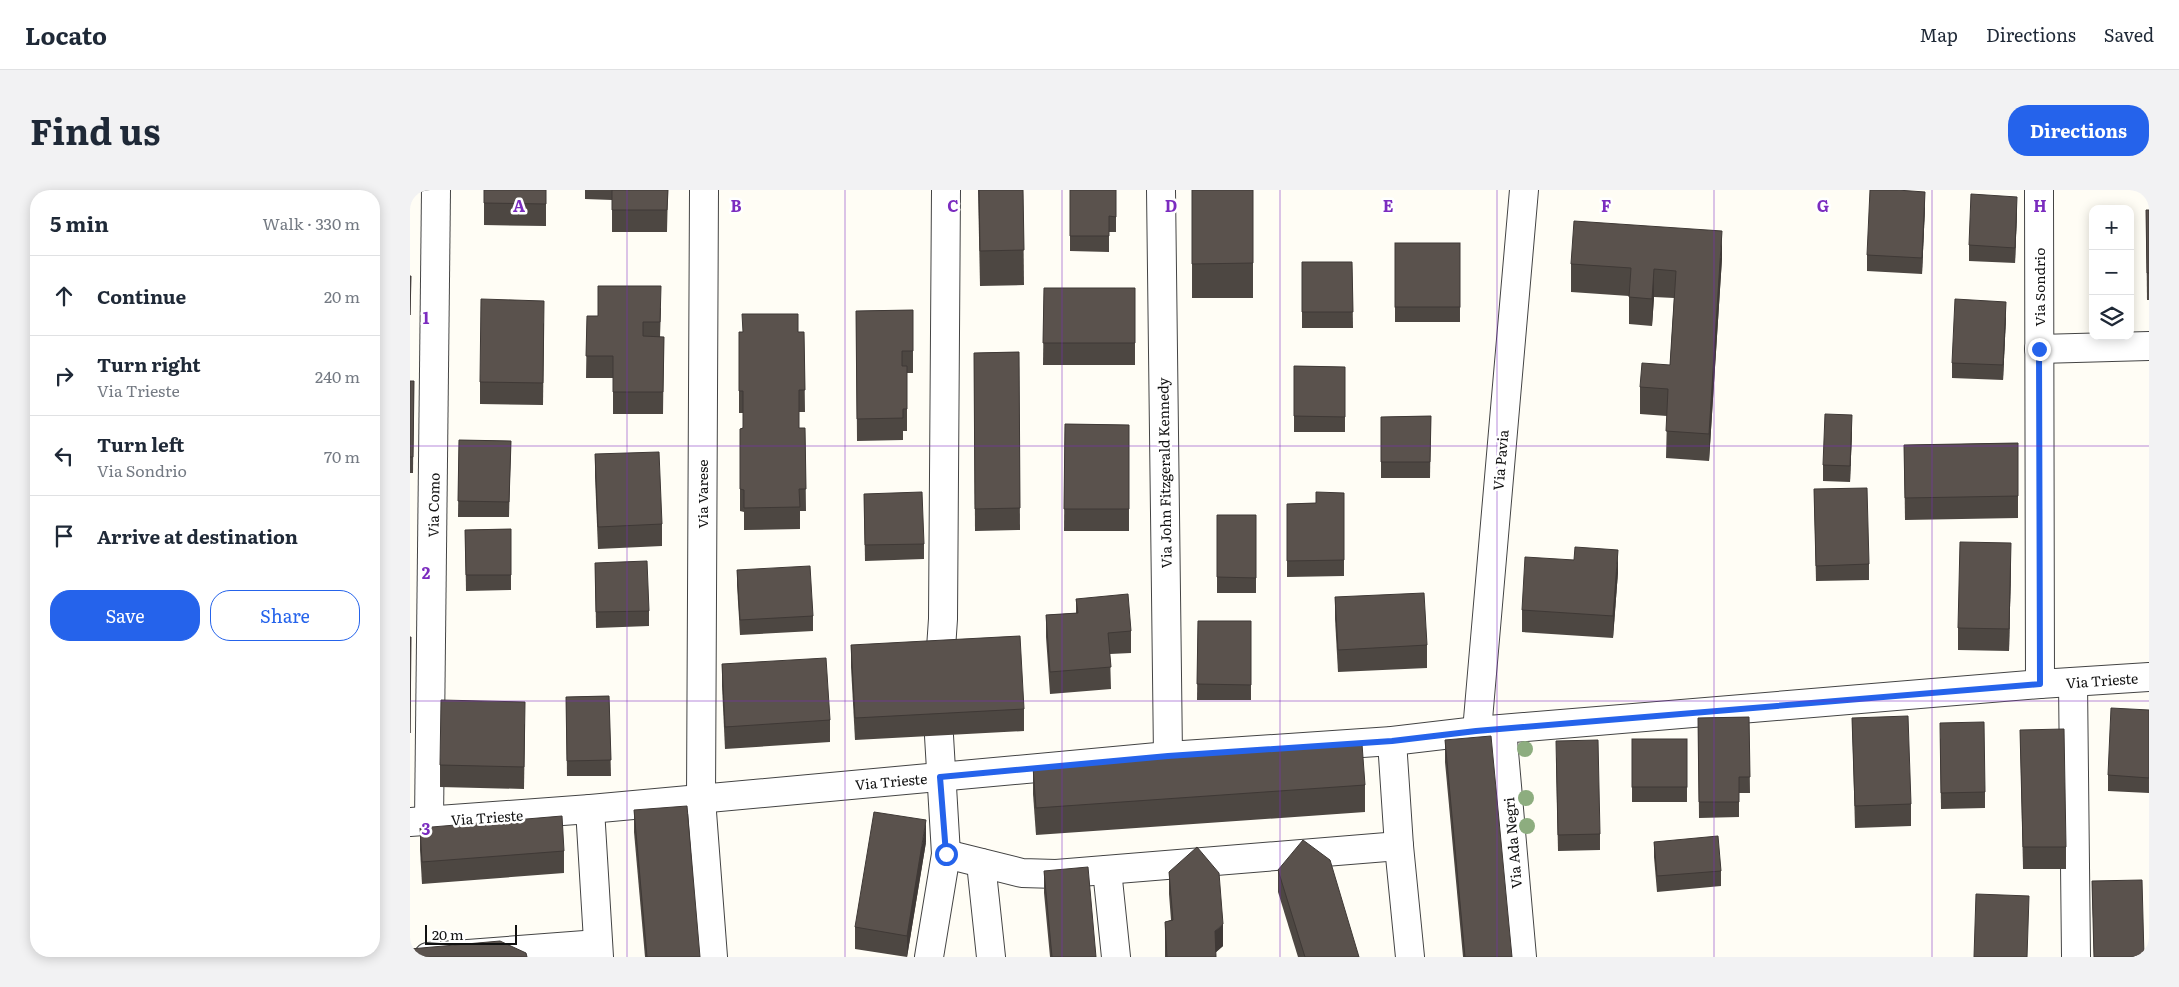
<!DOCTYPE html>
<meta charset="utf-8">
<style>
:root{--surface:#fff;--page:#f2f2f3;--text:#1f2937;--muted:#747a83;--line:#e0e1e3;--accent:#2563eb}
body{margin:0;font-family:Literata,serif;background:var(--page);color:var(--text)}
.controls{position:absolute;right:15px;top:15px;display:grid;overflow:hidden;border-radius:10px;box-shadow:0 2px 12px #0003}
.controls button{width:45px;height:45px;display:grid;place-items:center;padding:0;border:0;border-bottom:1px solid var(--line);background:var(--surface);color:var(--text);font:25px sans-serif}
.scale{position:absolute;left:15px;bottom:12px;width:92px;box-sizing:border-box;padding-left:5px;border:2px solid #111;border-top:0;font-size:14px;line-height:18px;white-space:nowrap;color:#111;-webkit-text-stroke:4px #fff;paint-order:stroke}
.stop{position:absolute;width:15px;height:15px;margin:-11px;border:4px solid #2563eb;border-radius:50%;background:#fff}
.stop.end{background:#2563eb;border-color:#fff;box-shadow:0 1px 5px #0008}
.list{margin:0;padding:0;list-style:none}
h2{display:flex;justify-content:space-between;align-items:center;height:65px;margin:0;padding:0 20px;font-size:21px}
h2 small{font-size:16px;font-weight:400;color:var(--muted)}
.list li{display:grid;grid-template-columns:32px 1fr auto;gap:15px;align-items:center;box-sizing:border-box;height:80px;padding:0 20px;border-top:1px solid var(--line)}
.list b{display:block;font-size:19px;white-space:nowrap}
.list p{margin:0;font-size:16px;white-space:nowrap;color:var(--muted)}
.list em{font-size:16px;font-style:normal;color:var(--muted)}
.actions{display:flex;gap:10px;padding:15px 20px}
.actions a{flex:1;padding:11px 0;border:1px solid var(--accent);border-radius:20px;text-align:center;font-size:18px;color:var(--accent)}
.actions .main{background:var(--accent);color:#fff}
.icon{flex:none;width:28px;height:28px;fill:none;stroke:currentColor;stroke-width:2;stroke-linecap:round;stroke-linejoin:round}
.map{position:relative;flex:none;width:1739px;height:767px;overflow:hidden;border-radius:20px}
header{display:flex;align-items:center;gap:30px;box-sizing:border-box;height:70px;padding:0 25px;background:var(--surface);border-bottom:1px solid var(--line)}
header strong{font-size:24px}
nav{display:flex;gap:28px;margin-inline-start:auto;font-size:18px}
.intro{display:flex;align-items:center;justify-content:space-between;box-sizing:border-box;height:120px;padding:0 30px}
h1{margin:0;font-size:35px}
.button{padding:12px 22px;border-radius:20px;background:var(--accent);color:#fff;font-size:18px;font-weight:700}
main{display:flex;gap:30px;padding:0 30px}
aside{flex:1;background:var(--surface);border-radius:20px;box-shadow:0 2px 12px #0003}
.map>svg:first-child{display:block}
.lines{fill:none;stroke-linecap:round;stroke-linejoin:round}
.minor-casing{stroke:#444;stroke-width:30}
.minor{stroke:#fff;stroke-width:28}
.tree{fill:#8dad7f}
.wall{fill:#4d4742}
.shaded-wall{fill:#3f3936}
.building{fill:#5a524d;stroke:#3f3936}
.route{stroke:#2563eb;stroke-width:6}
.grid{fill:none;stroke:#7b2cbf;stroke-width:1;stroke-opacity:0.55}
.labels{text-anchor:middle;dominant-baseline:central;stroke-width:5;stroke-linejoin:round;paint-order:stroke}
.street-label{font-size:14px;fill:#111;stroke:#fff}
.grid-label{font-size:16px;text-anchor:middle;font-weight:bold;fill:#7b2cbf;stroke:#fff;stroke-width:5;stroke-linejoin:round;paint-order:stroke}
</style>
<header>
<strong>Locato</strong>
<nav><a>Map</a><a>Directions</a><a>Saved</a></nav>
</header>
<div class="intro"><h1>Find us</h1><a class="button">Directions</a></div>
<main>
<aside>
<h2>5 min<small>Walk · 330 m</small></h2>
<ul class="list">
<li><svg class="icon" aria-label="ahead" viewBox="0 0 24 24"><path d="M12 20V5M6 11l6-6 6 6"/></svg><div><b>Continue</b></div><em>20 m</em></li>
<li><svg class="icon" aria-label="right" viewBox="0 0 24 24"><path d="M7 20v-9h11M14 6l5 5-5 5"/></svg><div><b>Turn right</b><p>Via Trieste</p></div><em>240 m</em></li>
<li><svg class="icon" aria-label="left" viewBox="0 0 24 24"><path d="M17 20v-9H6M10 6l-5 5 5 5"/></svg><div><b>Turn left</b><p>Via Sondrio</p></div><em>70 m</em></li>
<li><svg class="icon" aria-label="arrive" viewBox="0 0 24 24"><path d="M6 21V4h12l-3 4 3 4H6"/></svg><div><b>Arrive at destination</b></div></li>
</ul>
<div class="actions"><a class="main">Save</a><a>Share</a></div>
</aside>
<div class="map">
<svg width="1739" height="767" viewBox="0 0 1739 767">
<rect width="100%" height="100%" fill="#fffdf5"/>
<g class="lines">
<defs>
<g id="minor">
<path d="M 294,0 L 291,609 L 303,767"/>
<path d="M 751,0 L 758,566"/>
<path d="M 1629,0 L 1630,494"/>
<path d="M 1629,159 L 1739,156"/>
<path d="M 530,473 L 533,429 L 536,0"/>
<path d="M 1663,492 L 1666,767"/>
<path d="M 1092,539 L 1112,767"/>
<path d="M 1067,541 L 1114,0"/>
<path d="M 982,551 L 989,656 L 1000,767"/>
<path d="M 180,619 L 189,767"/>
<path d="M 19,631 L 26,0"/>
<path d="M 0,632 L 180,619 L 758,566 L 982,551 L 1067,541 L 1630,494 L 1739,487"/>
<path d="M 536,664 L 612,683 L 646,684 L 989,656"/>
<path d="M 571,673 L 581,767"/>
<path d="M 697,680 L 706,767"/>
<path d="M 18,767 L 188,754"/>
<path d="M 519,767 L 536,664 L 529,546"/>
</g>
</defs>
<use href="#minor" class="minor-casing"/>
<use href="#minor" class="minor"/>
</g>
<g class="tree">
<circle cx="1115" cy="559" r="8"/>
<circle cx="1116" cy="608" r="8"/>
<circle cx="1117" cy="636" r="8"/>
</g>
<g class="wall">
<path d="M 74,0 L 136,0 L 136,36 L 74,35 Z"/>
<path d="M 175,0 L 258,0 L 257,42 L 202,42 L 202,10 L 175,9 Z"/>
<path d="M 568,0 L 613,0 L 614,95 L 570,96 Z"/>
<path d="M 660,0 L 706,0 L 706,42 L 699,42 L 699,62 L 660,61 Z"/>
<rect x="782" y="0" width="61" height="108"/>
<path d="M 1515,17 L 1512,84 L 1457,81 L 1457,65 Z"/>
<path d="M 1736,20 L 1739,20 L 1739,110 L 1737,110 Z"/>
<path d="M 1607,22 L 1605,73 L 1559,71 L 1559,55 Z"/>
<rect x="985" y="53" width="65" height="79"/>
<path d="M 1312,68 L 1299,271 L 1256,268 L 1257,226 L 1230,224 L 1230,197 L 1260,175 L 1264,108 L 1244,107 L 1242,136 L 1219,134 L 1219,106 L 1161,102 L 1161,74 Z"/>
<path d="M 892,72 L 942,72 L 943,138 L 892,138 Z"/>
<path d="M 634,98 L 725,98 L 725,175 L 633,175 Z"/>
<path d="M 251,118 L 250,147 L 254,147 L 253,224 L 203,224 L 203,188 L 176,188 L 177,126 L 188,126 Z"/>
<path d="M 503,120 L 503,183 L 497,183 L 497,241 L 493,241 L 493,250 L 447,251 L 446,121 Z"/>
<path d="M 1596,127 L 1593,190 L 1542,188 L 1542,173 Z"/>
<path d="M 134,133 L 133,215 L 70,214 L 70,192 Z"/>
<path d="M 329,142 L 394,142 L 395,222 L 389,222 L 389,238 L 395,238 L 396,321 L 390,321 L 390,339 L 334,340 L 334,322 L 330,321 L 330,239 L 333,238 L 333,223 L 329,223 Z"/>
<path d="M 609,162 L 610,340 L 565,341 L 564,163 Z"/>
<path d="M 884,176 L 935,177 L 935,242 L 884,242 Z"/>
<path d="M 0,191 L 4,191 L 3,283 L 0,283 Z"/>
<path d="M 1021,226 L 1020,288 L 971,288 L 971,227 Z"/>
<path d="M 655,234 L 719,235 L 719,341 L 654,341 Z"/>
<path d="M 1442,241 L 1440,292 L 1413,291 L 1413,275 Z"/>
<path d="M 49,250 L 101,251 L 99,327 L 48,327 Z"/>
<path d="M 1608,253 L 1608,328 L 1495,330 L 1494,255 Z"/>
<path d="M 185,264 L 252,334 L 252,356 L 188,359 L 185,286 Z"/>
<path d="M 1404,299 L 1459,374 L 1459,390 L 1406,391 Z"/>
<path d="M 934,303 L 934,386 L 877,387 L 877,314 L 906,313 Z"/>
<path d="M 454,304 L 514,354 L 514,369 L 455,371 Z"/>
<rect x="807" y="325" width="39" height="78"/>
<path d="M 101,339 L 101,400 L 56,401 L 55,340 Z"/>
<path d="M 1164,370 L 1208,382 L 1203,448 L 1112,442 L 1112,420 Z"/>
<path d="M 185,373 L 239,421 L 239,436 L 186,438 Z"/>
<path d="M 1601,375 L 1599,461 L 1548,460 L 1548,438 Z"/>
<path d="M 327,380 L 403,426 L 403,441 L 330,445 L 327,395 Z"/>
<path d="M 925,407 L 1017,455 L 1017,478 L 928,482 L 925,429 Z"/>
<path d="M 666,409 L 721,441 L 721,463 L 700,464 L 701,499 L 640,504 L 636,447 L 636,425 L 666,423 Z"/>
<path d="M 788,431 L 841,431 L 841,510 L 787,510 Z"/>
<path d="M 441,455 L 614,519 L 614,541 L 445,550 L 441,477 Z"/>
<path d="M 312,474 L 420,530 L 420,552 L 315,559 L 312,496 Z"/>
<path d="M 199,506 L 201,586 L 157,586 L 156,507 Z"/>
<path d="M 1739,520 L 1739,603 L 1698,601 L 1698,585 Z"/>
<path d="M 1339,527 L 1340,603 L 1329,603 L 1329,627 L 1289,628 L 1288,528 Z"/>
<path d="M 1442,528 L 1501,614 L 1501,636 L 1445,638 Z"/>
<path d="M 115,534 L 114,599 L 30,597 L 30,575 Z"/>
<path d="M 1610,540 L 1656,657 L 1656,679 L 1613,679 Z"/>
<path d="M 1530,548 L 1575,602 L 1575,618 L 1531,619 Z"/>
<rect x="1222" y="549" width="55" height="63"/>
<path d="M 1035,550 L 1102,767 L 1053,767 L 1035,572 Z"/>
<path d="M 1146,567 L 1190,644 L 1190,660 L 1148,661 Z"/>
<path d="M 623,577 L 955,595 L 955,622 L 626,645 L 623,604 Z"/>
<path d="M 224,620 L 290,767 L 235,767 L 224,642 Z"/>
<path d="M 10,638 L 154,661 L 154,683 L 12,694 L 10,660 Z"/>
<path d="M 516,652 L 497,767 L 445,759 L 445,737 Z"/>
<path d="M 1244,652 L 1311,681 L 1311,696 L 1247,702 L 1244,667 Z"/>
<path d="M 868,680 L 949,767 L 888,767 L 868,702 Z"/>
<path d="M 634,681 L 686,767 L 640,767 L 634,703 Z"/>
<path d="M 759,682 L 813,756 L 805,763 L 806,767 L 755,767 L 755,732 L 761,730 L 759,704 Z"/>
<path d="M 1682,691 L 1734,767 L 1684,767 Z"/>
</g>
<g class="shaded-wall">
<path d="M 1515,2 L 1515,17 L 1512,84 L 1512,68 Z"/>
<path d="M 1607,7 L 1607,22 L 1605,73 L 1605,58 Z"/>
<path d="M 1312,41 L 1312,68 L 1299,271 L 1299,244 Z"/>
<path d="M 1244,79 L 1244,107 L 1242,136 L 1242,109 Z"/>
<path d="M 1596,112 L 1596,127 L 1593,190 L 1593,175 Z"/>
<path d="M 1442,225 L 1442,241 L 1440,292 L 1440,276 Z"/>
<path d="M 1601,353 L 1601,375 L 1599,461 L 1599,439 Z"/>
<path d="M 1208,360 L 1208,382 L 1203,448 L 1203,426 Z"/>
<path d="M 516,630 L 516,652 L 497,767 L 497,746 Z"/>
<path d="M 813,734 L 813,756 L 805,763 L 805,741 Z"/>
</g>
<g class="building">
<path d="M 74,0 L 136,0 L 136,14 L 74,13 Z"/>
<path d="M 202,0 L 258,0 L 257,20 L 202,20 Z"/>
<path d="M 569,0 L 613,0 L 614,60 L 570,61 Z"/>
<path d="M 660,0 L 706,0 L 706,27 L 699,26 L 699,46 L 660,46 Z"/>
<path d="M 782,0 L 843,0 L 843,73 L 782,74 Z"/>
<path d="M 1460,0 L 1487,0 L 1515,2 L 1512,68 L 1457,65 Z"/>
<path d="M 1561,4 L 1607,7 L 1605,58 L 1559,55 Z"/>
<path d="M 1736,20 L 1739,20 L 1739,83 L 1737,83 Z"/>
<path d="M 1164,31 L 1312,41 L 1299,244 L 1256,241 L 1258,199 L 1230,197 L 1232,173 L 1260,175 L 1266,81 L 1244,79 L 1242,109 L 1219,107 L 1221,78 L 1161,74 Z"/>
<rect x="985" y="53" width="65" height="64"/>
<path d="M 892,72 L 942,72 L 943,122 L 892,122 Z"/>
<path d="M 0,86 L 1,86 L 0,125 Z"/>
<path d="M 188,96 L 251,96 L 250,132 L 233,132 L 233,146 L 254,147 L 253,202 L 203,202 L 203,166 L 176,166 L 177,126 L 188,126 Z"/>
<path d="M 634,98 L 725,98 L 725,153 L 633,153 Z"/>
<path d="M 71,109 L 134,111 L 133,193 L 70,192 Z"/>
<path d="M 1545,109 L 1596,112 L 1593,175 L 1542,173 Z"/>
<path d="M 503,120 L 503,161 L 492,161 L 492,176 L 497,176 L 497,219 L 493,219 L 493,228 L 447,229 L 446,121 Z"/>
<path d="M 332,124 L 388,124 L 388,142 L 394,142 L 395,200 L 389,200 L 389,238 L 395,238 L 396,299 L 389,299 L 390,317 L 334,318 L 334,300 L 330,299 L 330,239 L 333,238 L 333,201 L 329,201 L 329,142 L 333,142 Z"/>
<path d="M 609,162 L 610,318 L 565,319 L 564,163 Z"/>
<path d="M 884,176 L 935,177 L 935,227 L 884,226 Z"/>
<path d="M 0,191 L 4,191 L 3,267 L 0,267 Z"/>
<path d="M 1415,224 L 1442,225 L 1440,276 L 1413,275 Z"/>
<path d="M 1021,226 L 1020,272 L 971,272 L 971,227 Z"/>
<path d="M 655,234 L 719,235 L 719,319 L 654,319 Z"/>
<path d="M 49,250 L 101,251 L 99,312 L 48,311 Z"/>
<path d="M 1608,253 L 1608,306 L 1495,308 L 1494,255 Z"/>
<path d="M 249,262 L 252,334 L 188,337 L 185,264 Z"/>
<path d="M 1457,298 L 1459,374 L 1406,376 L 1404,299 Z"/>
<path d="M 512,302 L 514,354 L 455,355 L 454,304 Z"/>
<path d="M 906,302 L 934,303 L 934,370 L 877,371 L 877,314 L 906,313 Z"/>
<path d="M 807,325 L 846,325 L 846,388 L 807,387 Z"/>
<path d="M 101,339 L 101,385 L 56,385 L 55,340 Z"/>
<path d="M 1550,352 L 1601,353 L 1599,439 L 1548,438 Z"/>
<path d="M 1165,357 L 1208,360 L 1203,426 L 1112,420 L 1115,367 L 1164,370 Z"/>
<path d="M 237,371 L 239,421 L 186,422 L 185,373 Z"/>
<path d="M 400,376 L 403,426 L 330,430 L 327,380 Z"/>
<path d="M 1014,403 L 1017,455 L 928,460 L 925,407 Z"/>
<path d="M 718,404 L 721,441 L 698,443 L 701,477 L 640,482 L 636,425 L 668,423 L 666,409 Z"/>
<path d="M 788,431 L 841,431 L 841,495 L 787,494 Z"/>
<path d="M 610,446 L 614,519 L 445,528 L 441,455 Z"/>
<path d="M 0,447 L 1,447 L 0,543 Z"/>
<path d="M 416,468 L 420,530 L 315,537 L 312,474 Z"/>
<path d="M 199,506 L 201,570 L 157,571 L 156,507 Z"/>
<path d="M 31,510 L 115,512 L 114,577 L 30,575 Z"/>
<path d="M 1701,518 L 1739,520 L 1739,588 L 1698,585 Z"/>
<path d="M 1498,526 L 1501,614 L 1445,616 L 1442,528 Z"/>
<path d="M 1339,527 L 1340,587 L 1329,587 L 1329,612 L 1289,612 L 1288,528 Z"/>
<path d="M 1574,532 L 1575,602 L 1531,603 L 1530,533 Z"/>
<path d="M 1654,539 L 1656,657 L 1613,657 L 1610,540 Z"/>
<path d="M 1081,546 L 1102,767 L 1055,767 L 1035,550 Z"/>
<rect x="1222" y="549" width="55" height="48"/>
<path d="M 1188,550 L 1190,644 L 1148,645 L 1146,551 Z"/>
<path d="M 952,554 L 955,595 L 626,618 L 623,577 Z"/>
<path d="M 277,616 L 290,767 L 237,767 L 224,620 Z"/>
<path d="M 464,622 L 516,630 L 497,746 L 445,737 Z"/>
<path d="M 152,626 L 154,661 L 12,672 L 10,638 Z"/>
<path d="M 1308,646 L 1311,681 L 1247,686 L 1244,652 Z"/>
<path d="M 893,650 L 920,670 L 949,767 L 895,767 L 868,680 Z"/>
<path d="M 787,657 L 809,683 L 813,734 L 805,741 L 806,767 L 757,767 L 755,732 L 763,730 L 759,682 Z"/>
<path d="M 678,677 L 686,767 L 642,767 L 634,681 Z"/>
<path d="M 1732,690 L 1734,767 L 1684,767 L 1682,691 Z"/>
<path d="M 1566,704 L 1619,706 L 1617,767 L 1564,767 Z"/>
<path d="M 90,751 L 116,763 L 117,767 L 0,767 L 0,759 Z"/>
</g>
<g class="lines">
<path class="route" d="M 536,664 L 530,587 L 758,566 L 982,551 L 1066,541 L 1630,494 L 1629,159"/>
</g>
<path class="grid" d="M 217,0 L 217,767M 435,0 L 435,767M 652,0 L 652,767M 870,0 L 870,767M 1087,0 L 1087,767M 1304,0 L 1304,767M 1522,0 L 1522,767M 0,256 L 1739,256M 0,511 L 1739,511"/>
<g class="labels">
<g class="street-label">
<text transform="translate(1629 97) rotate(-90)">Via Sondrio</text>
<text transform="translate(1090 270) rotate(-85)">Via Pavia</text>
<text transform="translate(754 283) rotate(-91)">Via John Fitzgerald Kennedy</text>
<text transform="translate(292 304) rotate(-90)">Via Varese</text>
<text transform="translate(23 315) rotate(-89)">Via Como</text>
<text transform="translate(1692 490) rotate(-4)">Via Trieste</text>
<text transform="translate(481 591) rotate(-5)">Via Trieste</text>
<text transform="translate(77 627) rotate(-4)">Via Trieste</text>
<text transform="translate(1102 653) rotate(-95)">Via Ada Negri</text>
</g>
</g>
<g class="grid-label">
<text x="109" y="22">A</text>
<text x="326" y="22">B</text>
<text x="543" y="22">C</text>
<text x="761" y="22">D</text>
<text x="978" y="22">E</text>
<text x="1196" y="22">F</text>
<text x="1413" y="22">G</text>
<text x="1630" y="22">H</text>
<text x="16" y="134">1</text>
<text x="16" y="389">2</text>
<text x="16" y="645">3</text>
</g>
</svg>
<div class="controls">
<button>+</button>
<button>−</button>
<button><svg class="icon" aria-label="layers" viewBox="0 0 24 24"><path d="M12 4l9 5-9 5-9-5zM3 14l9 5 9-5"/></svg></button>
</div>
<div class="scale">20 m</div>
<div class="stop" style="left:536px;top:664px"></div>
<div class="stop end" style="left:1629px;top:159px"></div>
</div>
</main>
